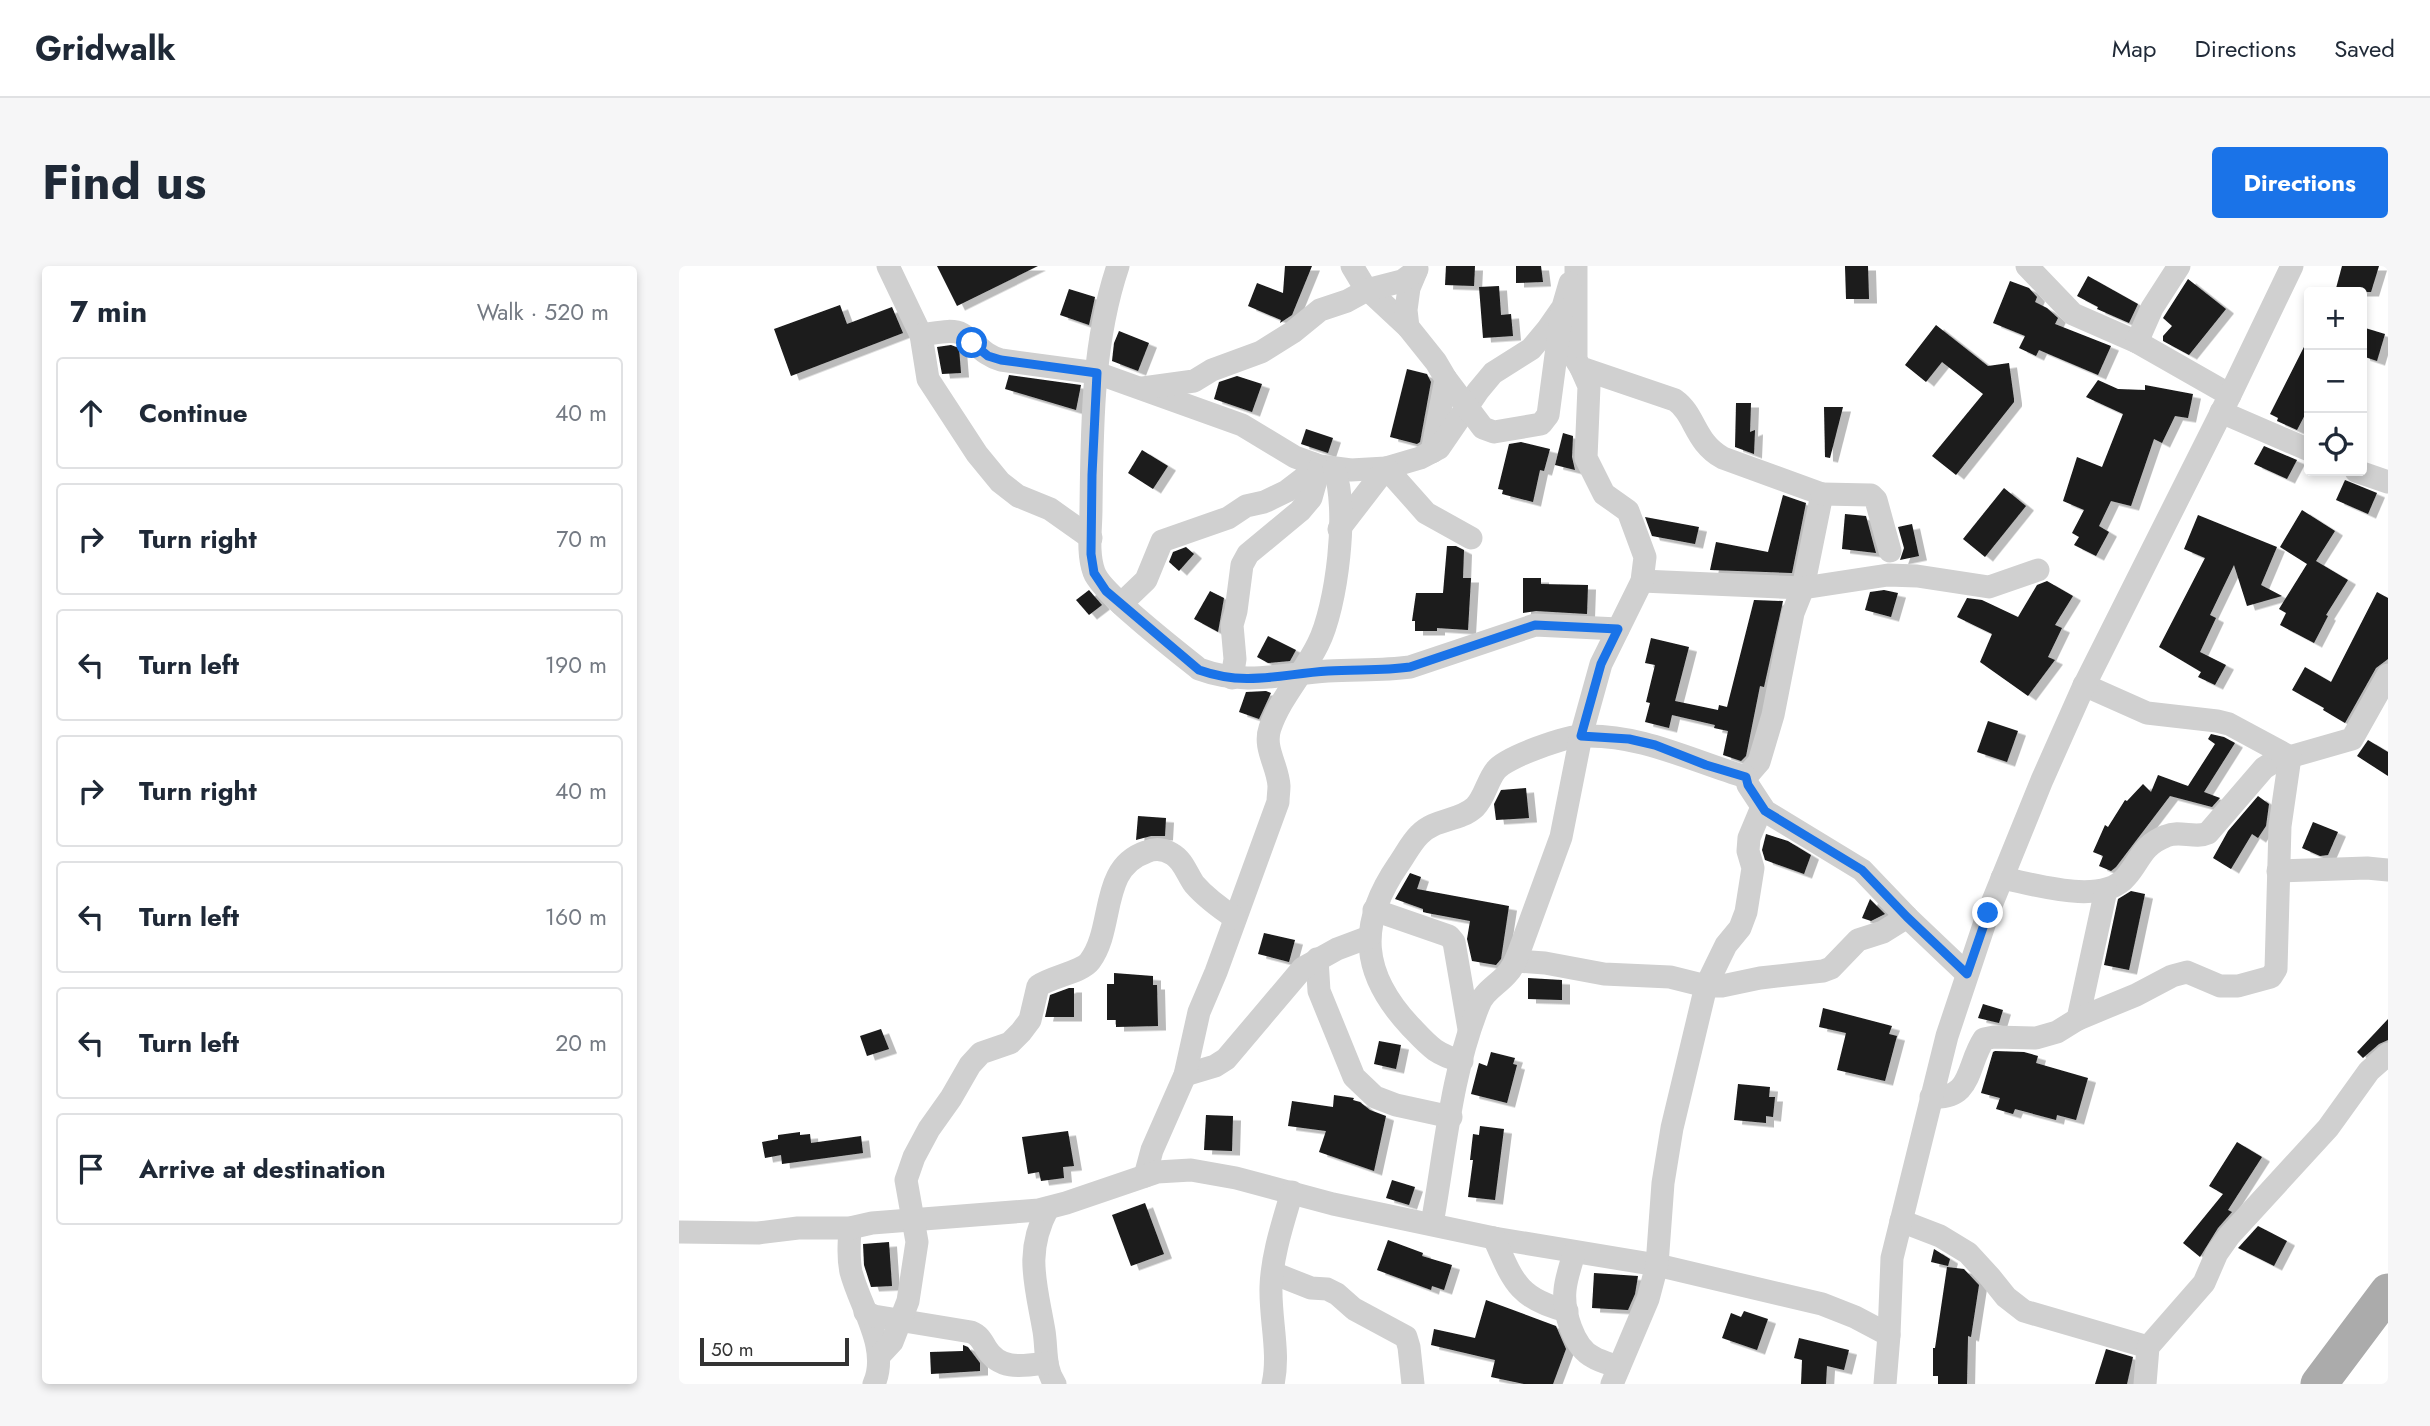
<!DOCTYPE html>
<meta charset="utf-8">
<style>
:root{--surface:#fff;--page:#f6f6f7;--text:#1f2937;--muted:#747a83;--line:#e0e1e3;--accent:#1a73e8}
body{margin:0;font-family:Jost,sans-serif;background:var(--page);color:var(--text)}
.controls{position:absolute;right:21px;top:21px;display:grid;overflow:hidden;border-radius:7px;box-shadow:0 4px 10px #0003}
.controls button{width:63px;height:63px;display:grid;place-items:center;padding:0;border:0;border-bottom:2px solid var(--line);background:var(--surface);color:var(--text);font:35px sans-serif}
.scale{position:absolute;left:21px;bottom:18px;width:149px;box-sizing:border-box;padding-left:7px;border:4px solid #333;border-top:0;font-size:19px;line-height:24px;white-space:nowrap;color:#333;-webkit-text-stroke:5px #fff;paint-order:stroke}
.stop{position:absolute;width:21px;height:21px;margin:-16px;border:5px solid #1a73e8;border-radius:50%;background:#fff}
.stop.end{background:#1a73e8;border-color:#fff;box-shadow:0 2px 7px #0008}
.list{margin:0;padding:0;list-style:none}
h2{display:flex;justify-content:space-between;align-items:center;height:91px;margin:0;padding:0 28px;font-size:30px}
h2 small{font-size:23px;font-weight:400;color:var(--muted)}
.list li{display:grid;grid-template-columns:46px 1fr auto;gap:21px;align-items:center;box-sizing:border-box;height:112px;margin:0 14px 14px;padding:0 14px;border:2px solid var(--line);border-radius:7px}
.list b{display:block;font-size:26px;white-space:nowrap}
.list em{font-size:23px;font-style:normal;color:var(--muted)}
.icon{flex:none;width:38px;height:38px;fill:none;stroke:currentColor;stroke-width:2;stroke-linecap:round;stroke-linejoin:round}
.map{position:relative;flex:none;width:1709px;height:1118px;overflow:hidden;border-radius:7px}
header{display:flex;align-items:center;gap:42px;box-sizing:border-box;height:98px;padding:0 35px;background:var(--surface);border-bottom:2px solid var(--line)}
header strong{font-size:33px}
nav{display:flex;gap:38px;margin-inline-start:auto;font-size:24px}
.intro{display:flex;align-items:center;justify-content:space-between;box-sizing:border-box;height:168px;padding:0 42px}
h1{margin:0;font-size:49px}
.button{padding:18px 32px;border-radius:7px;background:var(--accent);color:#fff;font-size:24px;font-weight:700}
main{display:flex;gap:42px;padding:0 42px}
aside{flex:1;background:var(--surface);border-radius:7px;box-shadow:0 4px 10px #0003}
.map>svg:first-child{display:block}
.building{fill:#1a1a1a;filter:url(#shadow)}
.lines{fill:none;stroke-linecap:round;stroke-linejoin:round}
.street{stroke:#d0d0d0;stroke-width:23}
.primary{stroke:#ababab;stroke-width:37}
.route{stroke:#1a73e8;stroke-width:9}
</style>
<header>
<strong>Gridwalk</strong>
<nav><a>Map</a><a>Directions</a><a>Saved</a></nav>
</header>
<div class="intro"><h1>Find us</h1><a class="button">Directions</a></div>
<main>
<aside>
<h2>7 min<small>Walk · 520 m</small></h2>
<ul class="list">
<li><svg class="icon" aria-label="ahead" viewBox="0 0 24 24"><path d="M12 20V5M6 11l6-6 6 6"/></svg><div><b>Continue</b></div><em>40 m</em></li>
<li><svg class="icon" aria-label="right" viewBox="0 0 24 24"><path d="M7 20v-9h11M14 6l5 5-5 5"/></svg><div><b>Turn right</b></div><em>70 m</em></li>
<li><svg class="icon" aria-label="left" viewBox="0 0 24 24"><path d="M17 20v-9H6M10 6l-5 5 5 5"/></svg><div><b>Turn left</b></div><em>190 m</em></li>
<li><svg class="icon" aria-label="right" viewBox="0 0 24 24"><path d="M7 20v-9h11M14 6l5 5-5 5"/></svg><div><b>Turn right</b></div><em>40 m</em></li>
<li><svg class="icon" aria-label="left" viewBox="0 0 24 24"><path d="M17 20v-9H6M10 6l-5 5 5 5"/></svg><div><b>Turn left</b></div><em>160 m</em></li>
<li><svg class="icon" aria-label="left" viewBox="0 0 24 24"><path d="M17 20v-9H6M10 6l-5 5 5 5"/></svg><div><b>Turn left</b></div><em>20 m</em></li>
<li><svg class="icon" aria-label="arrive" viewBox="0 0 24 24"><path d="M6 21V4h12l-3 4 3 4H6"/></svg><div><b>Arrive at destination</b></div></li>
</ul>
</aside>
<div class="map">
<svg width="1709" height="1118" viewBox="0 0 1709 1118">
<defs>
<filter id="shadow"><feDropShadow dx="8" dy="4.5" stdDeviation="0" flood-color="#0004"/></filter>
</defs>
<rect width="100%" height="100%" fill="#fff"/>
<g class="building">
<path d="M 258,0 L 359,0 L 278,40 Z"/>
<path d="M 606,0 L 633,0 L 613,49 L 601,57 L 602,54 L 569,40 L 578,17 L 604,27 Z"/>
<path d="M 767,0 L 796,0 L 795,20 L 766,19 Z"/>
<path d="M 837,0 L 862,0 L 864,16 L 837,17 Z"/>
<path d="M 1166,0 L 1189,0 L 1190,33 L 1167,33 Z"/>
<path d="M 1663,0 L 1700,0 L 1692,26 L 1656,26 Z"/>
<path d="M 1409,10 L 1459,38 L 1450,57 L 1418,43 L 1419,41 L 1398,30 Z"/>
<path d="M 1509,13 L 1547,43 L 1510,89 L 1484,75 L 1484,70 L 1493,60 L 1484,52 Z"/>
<path d="M 1331,15 L 1350,22 L 1358,31 L 1356,36 L 1368,42 L 1379,52 L 1376,58 L 1432,80 L 1419,109 L 1360,84 L 1357,90 L 1340,82 L 1346,70 L 1314,57 Z"/>
<path d="M 820,20 L 822,49 L 832,48 L 834,70 L 804,72 L 800,21 Z"/>
<path d="M 390,23 L 416,31 L 410,59 L 381,49 Z"/>
<path d="M 161,39 L 168,58 L 213,41 L 224,67 L 112,110 L 95,63 Z"/>
<path d="M 1257,59 L 1309,100 L 1330,97 L 1335,133 L 1335,136 L 1277,209 L 1253,190 L 1304,128 L 1263,96 L 1247,116 L 1226,99 Z"/>
<path d="M 1683,61 L 1706,68 L 1698,95 L 1683,90 Z"/>
<path d="M 440,65 L 470,77 L 459,105 L 433,95 L 435,77 Z"/>
<path d="M 1630,71 L 1630,141 L 1618,164 L 1598,155 L 1599,152 L 1591,148 Z"/>
<path d="M 272,79 L 280,82 L 282,107 L 263,108 L 258,81 Z"/>
<path d="M 728,103 L 748,108 L 752,116 L 741,176 L 738,178 L 711,171 Z"/>
<path d="M 330,109 L 402,119 L 397,144 L 326,123 Z"/>
<path d="M 558,110 L 583,118 L 573,146 L 535,133 L 540,116 Z"/>
<path d="M 1419,114 L 1439,123 L 1466,124 L 1466,119 L 1514,128 L 1509,152 L 1496,150 L 1483,177 L 1475,173 L 1452,240 L 1432,235 L 1420,260 L 1430,266 L 1417,290 L 1395,279 L 1400,271 L 1393,267 L 1405,244 L 1384,235 L 1398,191 L 1423,201 L 1444,148 L 1407,131 Z"/>
<path d="M 1057,137 L 1072,137 L 1071,166 L 1076,164 L 1075,188 L 1056,181 Z"/>
<path d="M 1145,141 L 1164,141 L 1151,192 L 1146,191 Z"/>
<path d="M 627,163 L 654,172 L 649,187 L 622,178 Z"/>
<path d="M 884,167 L 894,170 L 893,191 L 896,204 L 876,199 Z"/>
<path d="M 842,176 L 871,183 L 865,205 L 861,204 L 854,236 L 823,228 L 824,224 L 819,223 L 830,178 Z"/>
<path d="M 1585,180 L 1618,194 L 1608,213 L 1575,198 Z"/>
<path d="M 463,184 L 489,200 L 474,223 L 449,207 Z"/>
<path d="M 1666,214 L 1698,227 L 1689,248 L 1657,234 Z"/>
<path d="M 1325,222 L 1347,240 L 1306,291 L 1284,273 Z"/>
<path d="M 1104,229 L 1127,237 L 1113,307 L 1031,304 L 1037,276 L 1089,286 Z"/>
<path d="M 1623,244 L 1656,265 L 1637,295 L 1669,314 L 1647,349 L 1649,350 L 1635,377 L 1601,359 L 1607,347 L 1600,343 L 1628,298 L 1601,281 Z"/>
<path d="M 1166,248 L 1187,250 L 1197,287 L 1163,283 Z"/>
<path d="M 1519,249 L 1598,281 L 1582,319 L 1603,330 L 1568,340 L 1555,299 L 1531,349 L 1537,352 L 1521,386 L 1547,399 L 1536,419 L 1519,411 L 1522,406 L 1480,381 L 1526,292 L 1505,283 Z"/>
<path d="M 966,251 L 1020,261 L 1016,278 L 973,270 Z"/>
<path d="M 1233,258 L 1240,290 L 1221,294 L 1225,282 L 1219,261 Z"/>
<path d="M 768,280 L 777,280 L 785,284 L 784,312 L 792,312 L 789,364 L 758,362 L 758,365 L 736,365 L 736,355 L 733,355 L 737,327 L 764,327 Z"/>
<path d="M 507,281 L 515,288 L 500,305 L 490,296 L 494,286 Z"/>
<path d="M 844,312 L 862,312 L 862,318 L 909,319 L 908,348 L 857,345 L 844,347 Z"/>
<path d="M 1368,315 L 1394,330 L 1376,359 L 1383,362 L 1369,391 L 1376,394 L 1349,430 L 1301,396 L 1313,368 L 1278,351 L 1288,332 L 1303,334 L 1339,351 L 1358,319 Z"/>
<path d="M 410,324 L 423,339 L 410,349 L 397,334 Z"/>
<path d="M 1205,324 L 1219,327 L 1212,351 L 1186,344 L 1191,326 Z"/>
<path d="M 531,325 L 545,332 L 539,366 L 515,353 Z"/>
<path d="M 1698,326 L 1709,332 L 1709,393 L 1697,402 L 1666,457 L 1644,444 L 1645,442 L 1613,424 L 1626,401 L 1652,416 Z"/>
<path d="M 1075,334 L 1104,335 L 1085,421 L 1081,420 L 1067,490 L 1062,495 L 1044,489 L 1049,465 L 1035,462 L 1036,459 L 993,449 L 990,462 L 966,456 L 971,437 L 967,436 L 976,399 L 966,397 L 972,372 L 1010,381 L 996,435 L 1039,444 L 1040,439 L 1048,441 Z"/>
<path d="M 589,370 L 617,384 L 611,395 L 589,397 L 578,391 Z"/>
<path d="M 587,425 L 592,427 L 580,453 L 560,446 L 567,426 Z"/>
<path d="M 1309,455 L 1339,465 L 1328,496 L 1298,486 Z"/>
<path d="M 1532,468 L 1545,471 L 1556,477 L 1525,526 L 1541,532 L 1533,541 L 1491,530 L 1437,601 L 1432,605 L 1420,600 L 1424,590 L 1414,586 L 1426,559 L 1429,561 L 1446,534 L 1448,535 L 1464,518 L 1472,526 L 1479,509 L 1509,520 L 1536,478 L 1529,473 Z"/>
<path d="M 1689,474 L 1709,486 L 1709,510 L 1678,490 Z"/>
<path d="M 847,522 L 850,552 L 817,554 L 815,538 L 822,524 Z"/>
<path d="M 1579,530 L 1590,538 L 1587,560 L 1579,572 L 1573,568 L 1552,603 L 1534,592 L 1549,565 Z"/>
<path d="M 459,550 L 487,552 L 486,570 L 472,570 L 457,574 Z"/>
<path d="M 1634,556 L 1659,566 L 1649,589 L 1641,590 L 1623,582 Z"/>
<path d="M 1087,568 L 1109,575 L 1132,589 L 1125,608 L 1086,594 L 1083,584 Z"/>
<path d="M 731,607 L 742,611 L 738,623 L 830,640 L 822,693 L 817,699 L 793,695 L 788,673 L 791,655 L 748,647 L 744,646 L 744,643 L 716,633 Z"/>
<path d="M 1452,625 L 1466,628 L 1450,704 L 1425,699 L 1439,633 Z"/>
<path d="M 1191,633 L 1206,648 L 1192,655 L 1183,652 Z"/>
<path d="M 585,667 L 616,674 L 610,696 L 579,688 Z"/>
<path d="M 435,707 L 474,710 L 474,719 L 478,719 L 479,760 L 437,761 L 437,754 L 428,754 L 428,718 L 435,718 Z"/>
<path d="M 849,712 L 883,714 L 883,734 L 849,733 Z"/>
<path d="M 390,722 L 395,722 L 395,751 L 366,751 L 371,729 Z"/>
<path d="M 1304,738 L 1324,744 L 1320,757 L 1299,752 Z"/>
<path d="M 1144,742 L 1213,760 L 1210,768 L 1218,770 L 1206,815 L 1158,804 L 1167,767 L 1140,761 Z"/>
<path d="M 1709,753 L 1709,774 L 1700,778 L 1684,792 L 1678,786 Z"/>
<path d="M 202,763 L 210,783 L 188,790 L 181,770 Z"/>
<path d="M 700,775 L 722,779 L 717,803 L 695,798 Z"/>
<path d="M 1316,785 L 1345,786 L 1359,790 L 1357,797 L 1409,812 L 1397,854 L 1378,849 L 1377,854 L 1336,843 L 1334,848 L 1317,843 L 1321,832 L 1302,827 L 1314,786 Z"/>
<path d="M 812,786 L 836,792 L 834,798 L 838,799 L 828,837 L 792,828 L 800,797 L 808,800 Z"/>
<path d="M 1059,818 L 1091,821 L 1090,831 L 1096,831 L 1094,851 L 1087,850 L 1087,857 L 1055,854 Z"/>
<path d="M 655,829 L 675,832 L 674,834 L 681,836 L 691,844 L 707,850 L 695,905 L 640,886 L 647,865 L 609,860 L 613,835 L 654,841 Z"/>
<path d="M 527,849 L 554,850 L 553,885 L 525,884 Z"/>
<path d="M 801,860 L 825,863 L 816,934 L 789,931 L 794,894 L 791,894 L 794,868 L 800,869 Z"/>
<path d="M 389,865 L 395,900 L 384,901 L 385,912 L 362,915 L 360,906 L 349,908 L 343,871 Z"/>
<path d="M 121,866 L 121,869 L 131,868 L 132,877 L 182,870 L 184,887 L 103,898 L 102,889 L 86,892 L 83,876 L 99,873 L 99,869 Z"/>
<path d="M 1558,876 L 1583,891 L 1549,944 L 1553,946 L 1539,962 L 1521,991 L 1504,977 L 1544,928 L 1530,920 Z"/>
<path d="M 713,914 L 736,921 L 730,939 L 707,932 Z"/>
<path d="M 466,937 L 485,988 L 452,1000 L 433,949 Z"/>
<path d="M 1579,960 L 1608,975 L 1595,1000 L 1559,982 Z"/>
<path d="M 709,974 L 744,987 L 743,990 L 773,999 L 765,1024 L 753,1020 L 752,1024 L 698,1004 Z"/>
<path d="M 210,976 L 213,1020 L 192,1021 L 185,999 L 184,978 Z"/>
<path d="M 1255,983 L 1271,993 L 1269,1000 L 1252,996 Z"/>
<path d="M 1268,1001 L 1285,1003 L 1300,1019 L 1292,1071 L 1289,1070 L 1288,1118 L 1259,1118 L 1259,1110 L 1254,1110 L 1254,1082 L 1256,1082 Z"/>
<path d="M 915,1007 L 959,1010 L 956,1028 L 949,1044 L 913,1042 Z"/>
<path d="M 807,1034 L 877,1060 L 887,1083 L 874,1118 L 845,1118 L 812,1111 L 816,1094 L 752,1079 L 755,1063 L 796,1072 Z"/>
<path d="M 1065,1045 L 1089,1053 L 1078,1084 L 1043,1072 L 1052,1047 L 1062,1051 Z"/>
<path d="M 1120,1072 L 1170,1084 L 1165,1104 L 1148,1100 L 1147,1118 L 1122,1118 L 1123,1094 L 1115,1092 Z"/>
<path d="M 284,1079 L 289,1081 L 301,1097 L 301,1105 L 252,1108 L 251,1086 L 284,1085 Z"/>
<path d="M 1427,1083 L 1454,1091 L 1448,1118 L 1416,1118 Z"/>
</g>
<g class="lines">
<g class="street">
<path d="M 209,0 L 242,69 L 249,113 L 298,188 L 321,216 L 339,230 L 371,243 L 412,272"/>
<path d="M 439,0 C 413,77 413,162 412,243 C 412,263 408,287 415,306 C 422,327 499,386 520,403 C 566,420 602,408 649,405 C 676,403 703,405 731,401 L 856,359 L 939,363"/>
<path d="M 673,0 L 685,20 L 729,61"/>
<path d="M 897,0 L 897,94 L 902,102 L 996,134 C 1017,149 1015,176 1044,192 L 1143,228 L 1124,322 L 1114,347 L 1094,449 L 1080,496 L 1067,511 L 1069,519 L 1086,545 L 1183,604 L 1228,651 L 1288,708"/>
<path d="M 1348,0 L 1394,48 L 1458,76 L 1551,129"/>
<path d="M 738,3 L 730,22 L 727,44 L 729,61 L 757,96 L 767,113 L 753,186"/>
<path d="M 242,69 C 254,68 272,62 283,68 C 299,77 302,88 322,94 L 418,107 L 563,159 L 616,191 L 641,200 L 672,204 L 707,202 L 741,192 L 760,182 L 799,125 L 814,107 L 852,83 L 868,64 L 884,41 L 891,17"/>
<path d="M 1458,76 L 1473,42 L 1500,0"/>
<path d="M 767,113 L 804,162 L 815,166 L 862,158 L 869,149 L 883,44"/>
<path d="M 464,122 L 515,115 L 533,104 L 582,86 L 614,66 L 641,44 L 668,35 L 688,24 L 723,15 L 737,5"/>
<path d="M 1542,146 L 1630,184"/>
<path d="M 1677,205 L 1709,216"/>
<path d="M 1143,228 L 1192,229 L 1197,234 L 1211,285"/>
<path d="M 660,263 L 707,202 L 747,247 L 792,272"/>
<path d="M 963,315 L 1124,322 L 1209,309 L 1238,310 L 1310,321 L 1359,304"/>
<path d="M 442,338 L 467,314 L 483,275 L 549,252 L 567,240 L 585,236 L 608,225 L 625,212 L 635,198"/>
<path d="M 553,412 L 556,393 L 553,359 L 557,345 L 563,299 L 569,288 L 621,245 L 632,232 L 641,200"/>
<path d="M 1599,605 L 1688,602 L 1709,604"/>
<path d="M 1323,612 C 1355,618 1423,640 1447,611 C 1462,594 1462,580 1487,570 C 1501,564 1516,573 1529,567 L 1585,502 L 1596,495 L 1673,473 L 1709,409"/>
<path d="M 695,644 L 770,670 L 775,676 L 790,763"/>
<path d="M 638,693 L 640,725 L 675,811 L 696,831 L 717,839 L 772,851"/>
<path d="M 837,695 L 866,697 L 925,708 L 991,711 L 1027,720 L 1043,720 L 1081,712 L 1144,705 L 1152,702 L 1179,674 L 1204,666 L 1228,651"/>
<path d="M 1399,753 L 1427,624"/>
<path d="M 783,795 C 757,789 750,780 732,761 C 682,708 678,659 719,599 C 726,589 732,577 740,569 C 756,552 780,556 796,541 C 806,531 808,515 817,504 C 827,491 887,470 904,470 C 962,468 1013,495 1067,511"/>
<path d="M 506,809 L 536,800 L 547,793 L 624,702 L 658,683 L 690,671"/>
<path d="M 1252,831 C 1294,834 1287,800 1305,773 L 1315,771 L 1357,772 L 1378,766 L 1399,753 L 1457,729 L 1493,710 L 1508,706 L 1541,720 L 1559,720 L 1592,711 L 1597,703 L 1601,560 L 1611,491 L 1550,458 L 1538,455 L 1468,447 L 1405,419"/>
<path d="M 466,910 L 473,884 L 506,809 L 520,746 L 537,706 L 599,536 C 599,531 600,525 600,520 C 599,500 584,482 591,462 C 601,432 625,407 639,378 C 658,341 670,241 655,203"/>
<path d="M 369,942 C 345,987 357,1018 365,1065 C 368,1083 365,1102 376,1118"/>
<path d="M 1222,955 L 1261,970 L 1289,987 L 1311,1011 L 1327,1031 L 1345,1045 L 1469,1081"/>
<path d="M 753,958 C 766,886 772,809 799,741 C 804,726 817,720 827,709 C 834,702 837,694 840,686 L 882,571 L 902,470 L 922,398 L 963,315 L 966,291 L 949,245 L 925,228 L 907,192 L 910,120 L 902,102"/>
<path d="M 171,962 C 170,977 169,992 172,1006 C 181,1041 211,1082 195,1118"/>
<path d="M 0,966 L 79,967 L 119,962 L 171,962 L 193,957 L 360,944 L 387,937 L 478,906 L 512,904 L 557,912 L 654,938 L 815,972 L 978,999 L 1143,1038 L 1176,1051 L 1210,1069"/>
<path d="M 815,972 C 834,1015 839,1033 888,1045"/>
<path d="M 895,987 C 892,999 887,1012 886,1024 C 884,1045 894,1081 914,1091 C 922,1096 932,1098 940,1101"/>
<path d="M 594,1007 L 632,1022 L 648,1023 L 658,1028 L 675,1043 L 727,1071 L 730,1081 L 734,1118"/>
<path d="M 186,1046 L 195,1050 L 292,1066 C 300,1069 303,1075 307,1082 C 321,1105 344,1100 368,1097"/>
<path d="M 200,1090 L 213,1076 L 229,1035 L 238,976 L 227,914 L 235,891 L 250,863 L 272,832 L 291,799 L 302,787 L 331,777 L 342,766 L 351,754 L 359,720 C 374,710 403,706 411,695 C 436,661 420,602 467,586 C 476,582 485,583 493,588 C 504,594 508,608 515,618 C 527,632 541,642 556,652"/>
<path d="M 594,1118 C 601,1087 591,1053 592,1021 C 593,989 604,957 613,926"/>
<path d="M 933,1118 L 969,1033 L 978,999 L 984,917 L 993,862 L 1027,720 L 1047,679 L 1061,662 L 1067,646 L 1074,602 L 1069,585 L 1070,572 L 1083,541"/>
<path d="M 1206,1118 L 1210,1069 L 1213,992 L 1268,770 L 1309,647 L 1363,514 L 1403,424 L 1551,129 L 1613,0"/>
<path d="M 1466,1118 L 1469,1081 L 1525,1017 L 1538,987 L 1550,970 L 1649,862 L 1690,805 L 1709,788"/>
</g>
<path class="primary" d="M 1640,1118 L 1709,1026"/>
</g>
<g class="lines">
<path class="route" d="M 293,77 L 309,90 L 322,94 L 418,107 L 413,209 L 412,288 L 415,307 L 427,325 L 520,404 C 568,421 601,408 649,405 C 676,403 703,405 731,401 L 856,359 L 939,363 L 922,398 L 902,470 L 950,473 L 976,479 L 1027,499 L 1067,511 L 1069,519 L 1086,545 L 1183,604 L 1228,651 L 1288,708 L 1309,647"/>
</g>
</svg>
<div class="controls">
<button>+</button>
<button>−</button>
<button><svg class="icon" aria-label="locate" viewBox="0 0 24 24"><circle cx="12" cy="12" r="6"/><path d="M12 2v4M12 18v4M2 12h4M18 12h4"/></svg></button>
</div>
<div class="scale">50 m</div>
<div class="stop" style="left:293px;top:77px"></div>
<div class="stop end" style="left:1309px;top:647px"></div>
</div>
</main>
